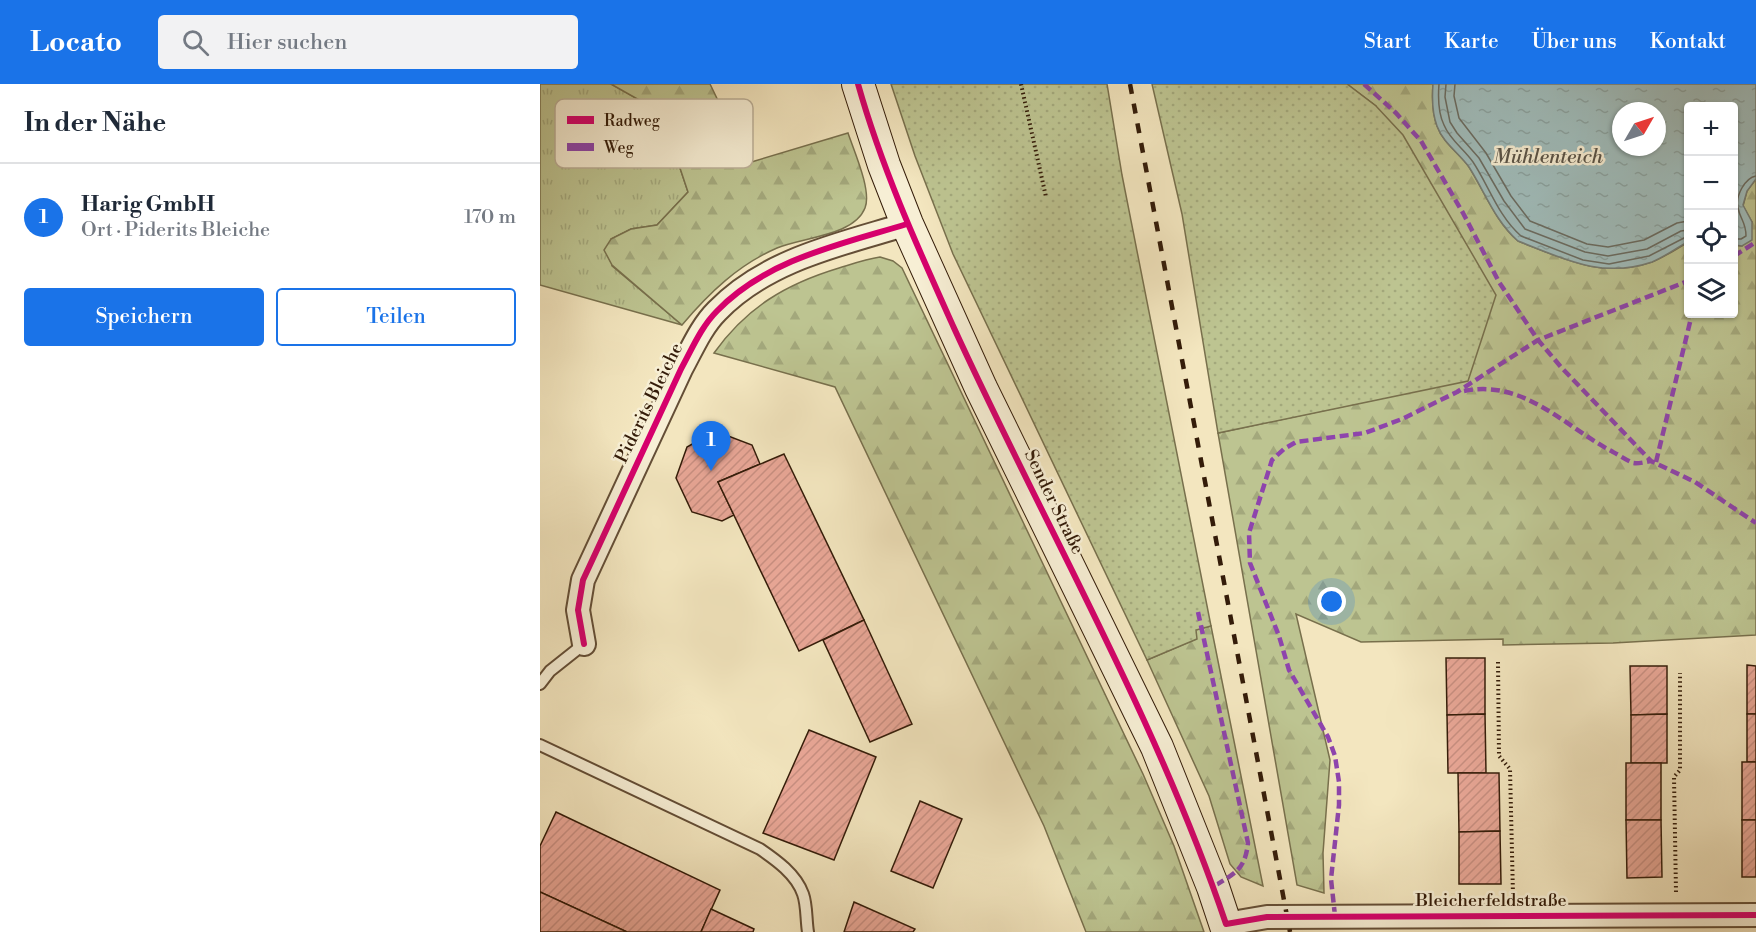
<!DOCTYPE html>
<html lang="de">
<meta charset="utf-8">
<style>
:root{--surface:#fff;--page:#f2f2f3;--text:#1f2937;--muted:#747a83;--line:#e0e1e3;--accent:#1a73e8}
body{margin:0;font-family:"Libre Bodoni",serif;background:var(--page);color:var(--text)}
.controls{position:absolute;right:18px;top:18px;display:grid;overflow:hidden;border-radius:6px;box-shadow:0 2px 4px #0004}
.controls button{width:54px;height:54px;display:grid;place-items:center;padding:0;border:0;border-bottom:2px solid var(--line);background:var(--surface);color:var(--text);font:30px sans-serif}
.compass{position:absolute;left:1072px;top:18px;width:54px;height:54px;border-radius:50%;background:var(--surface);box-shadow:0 2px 4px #0004;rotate:51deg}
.you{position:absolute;left:792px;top:518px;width:21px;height:21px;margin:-15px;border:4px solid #fff;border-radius:50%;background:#1a73e8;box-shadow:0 0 0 9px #1a73e833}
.badge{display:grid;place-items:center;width:39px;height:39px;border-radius:50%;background:var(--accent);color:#fff;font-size:20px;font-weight:700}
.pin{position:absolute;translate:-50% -50px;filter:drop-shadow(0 2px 3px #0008)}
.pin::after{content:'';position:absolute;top:32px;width:21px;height:18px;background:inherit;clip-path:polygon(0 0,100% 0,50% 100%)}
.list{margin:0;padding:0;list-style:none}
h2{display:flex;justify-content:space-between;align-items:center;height:78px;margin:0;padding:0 24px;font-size:26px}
h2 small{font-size:20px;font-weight:400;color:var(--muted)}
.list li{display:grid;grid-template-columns:39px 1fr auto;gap:18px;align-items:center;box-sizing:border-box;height:108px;padding:0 24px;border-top:2px solid var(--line)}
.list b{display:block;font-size:22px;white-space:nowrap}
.list p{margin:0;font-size:20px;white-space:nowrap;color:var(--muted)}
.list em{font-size:20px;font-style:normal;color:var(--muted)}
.actions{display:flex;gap:12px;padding:18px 24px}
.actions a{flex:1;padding:14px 0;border:2px solid var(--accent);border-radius:6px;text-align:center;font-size:21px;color:var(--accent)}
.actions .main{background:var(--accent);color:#fff}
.icon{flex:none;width:33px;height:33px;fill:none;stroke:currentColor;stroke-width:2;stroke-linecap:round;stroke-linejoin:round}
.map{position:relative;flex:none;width:1216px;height:848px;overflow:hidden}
header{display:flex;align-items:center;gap:36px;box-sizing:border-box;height:84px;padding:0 30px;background:var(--accent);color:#fff}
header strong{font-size:28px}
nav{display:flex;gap:33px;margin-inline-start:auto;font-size:21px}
.search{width:420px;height:54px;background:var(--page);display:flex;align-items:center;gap:15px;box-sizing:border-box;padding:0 21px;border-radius:6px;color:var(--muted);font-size:22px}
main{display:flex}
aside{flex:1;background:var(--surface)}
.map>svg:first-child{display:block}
.grass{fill:url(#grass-tufts);stroke:#78704d;stroke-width:1.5}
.forest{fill:url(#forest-firs);stroke:#78704d;stroke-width:1.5}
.garden{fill:url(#garden-dots);stroke:#78704d;stroke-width:1.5}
.water{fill:url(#water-ripples);stroke:#757d74;stroke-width:1.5;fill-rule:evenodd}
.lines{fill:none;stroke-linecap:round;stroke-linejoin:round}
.shore{stroke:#6a6c62;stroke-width:1.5}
.building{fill:url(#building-hatch);stroke:#341c09;stroke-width:1.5}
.lane-casing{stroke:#644e36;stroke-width:14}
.street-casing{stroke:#644e36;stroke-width:26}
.secondary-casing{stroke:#341c09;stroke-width:34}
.path{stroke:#341c09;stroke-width:4;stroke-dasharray:1.5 3;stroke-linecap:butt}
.lane{stroke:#f7efd5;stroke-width:10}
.street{stroke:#f7efd5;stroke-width:22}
.secondary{stroke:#f7efd5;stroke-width:32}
.rail{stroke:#341c09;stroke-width:4.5;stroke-dasharray:10 10;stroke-linecap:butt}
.quiet{stroke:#8e44ad;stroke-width:4.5;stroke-dasharray:9 4.5;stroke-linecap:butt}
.cycleway-casing{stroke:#f7efd5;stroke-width:10}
.cycleway{stroke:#d6006c;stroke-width:6}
.labels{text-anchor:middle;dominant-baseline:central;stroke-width:5;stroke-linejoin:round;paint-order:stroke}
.street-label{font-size:18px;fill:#341c09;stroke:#f7efd5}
.water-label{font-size:20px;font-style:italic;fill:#5a5448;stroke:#f7efd5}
.key{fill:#f7efd5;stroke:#bcb098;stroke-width:1.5}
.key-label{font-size:16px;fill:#341c09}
</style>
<header>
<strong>Locato</strong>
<div class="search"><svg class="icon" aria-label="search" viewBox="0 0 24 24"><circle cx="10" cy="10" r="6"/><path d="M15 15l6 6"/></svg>Hier suchen</div>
<nav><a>Start</a><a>Karte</a><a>Über uns</a><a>Kontakt</a></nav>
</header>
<main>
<aside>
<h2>In der Nähe<small></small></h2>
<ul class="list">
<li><span class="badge">1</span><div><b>Harig GmbH</b><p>Ort · Piderits Bleiche</p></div><em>170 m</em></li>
</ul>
<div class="actions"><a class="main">Speichern</a><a>Teilen</a></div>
</aside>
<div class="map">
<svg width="1216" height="848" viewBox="0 0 1216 848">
<defs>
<pattern id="grass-tufts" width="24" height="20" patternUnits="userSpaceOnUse" patternTransform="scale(1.5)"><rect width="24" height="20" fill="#bdc491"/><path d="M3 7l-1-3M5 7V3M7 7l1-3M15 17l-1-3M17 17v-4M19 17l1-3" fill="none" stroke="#a3a87c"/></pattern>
<pattern id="forest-firs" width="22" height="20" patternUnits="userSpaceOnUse" patternTransform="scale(1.5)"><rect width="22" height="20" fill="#bdc491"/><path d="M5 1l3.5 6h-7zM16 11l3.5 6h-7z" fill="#a3a87c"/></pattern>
<pattern id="garden-dots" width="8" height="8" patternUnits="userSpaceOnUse" patternTransform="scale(1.5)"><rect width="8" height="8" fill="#bdc491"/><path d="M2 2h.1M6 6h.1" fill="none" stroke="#a3a87c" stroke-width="1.8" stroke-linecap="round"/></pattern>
<pattern id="water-ripples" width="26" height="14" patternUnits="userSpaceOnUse" patternTransform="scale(1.5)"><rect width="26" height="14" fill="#a0bdbc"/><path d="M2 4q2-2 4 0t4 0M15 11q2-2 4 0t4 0" fill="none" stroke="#8aa2a0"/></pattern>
<pattern id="building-hatch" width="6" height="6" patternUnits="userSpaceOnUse" patternTransform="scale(1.5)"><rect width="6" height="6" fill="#e9a797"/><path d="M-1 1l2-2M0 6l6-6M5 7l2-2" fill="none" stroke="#c88f81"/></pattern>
</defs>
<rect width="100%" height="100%" fill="#f3e6bf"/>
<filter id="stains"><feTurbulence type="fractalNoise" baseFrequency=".00333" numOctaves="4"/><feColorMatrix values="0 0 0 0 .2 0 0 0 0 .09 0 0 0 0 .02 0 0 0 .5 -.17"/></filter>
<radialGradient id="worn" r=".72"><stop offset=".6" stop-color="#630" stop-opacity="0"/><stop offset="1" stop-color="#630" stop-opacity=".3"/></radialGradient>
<path class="grass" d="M 0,0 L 71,0 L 103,18 L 125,39 L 148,108 L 117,141 L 91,145 L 71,155 L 72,182 L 142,241 L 0,201 Z"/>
<g class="forest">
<path d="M 71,0 L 170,0 L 208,79 L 308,49 C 314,67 332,107 325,124 C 314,152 263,153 237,164 C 198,181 169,209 142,241 L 72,181 L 64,166 L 71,155 L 91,145 L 117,141 L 148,108 L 125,39 L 103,18 Z"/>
<path d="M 807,0 L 893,0 C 892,13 892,29 897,42 C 903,59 919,69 929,83 C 945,108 955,137 978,157 C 1024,175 1062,195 1112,178 C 1124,173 1137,165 1148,158 L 1148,230 L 1194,230 L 1194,161 L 1202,162 L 1212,138 L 1203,122 L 1207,107 L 1216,95 L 1216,551 L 1073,559 L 963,561 L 963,555 L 821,558 L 756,530 L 790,676 L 783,769 L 784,809 L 757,801 L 678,349 L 928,296 L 836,22 Z"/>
<path d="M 340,173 L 353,177 L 362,184 L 603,690 L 634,762 L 664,848 L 546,848 L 504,742 L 295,303 L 174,269 C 207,223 246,200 299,184 C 312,180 326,175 340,173 Z"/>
<path d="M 671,542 L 723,802 L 701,793 L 690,780 L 669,712 L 607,576 L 656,555 L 655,546 Z"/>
</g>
<g class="garden">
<path d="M 351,0 L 567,0 L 582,91 L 671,542 L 656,546 L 657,555 L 607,576 L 413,170 L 375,72 Z"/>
<path d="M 612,0 L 807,0 L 836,22 L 863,51 L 956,211 L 928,297 L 678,349 L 642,130 Z"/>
</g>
<path class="water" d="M 893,0 L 1216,0 L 1216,95 L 1207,107 L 1203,121 L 1212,138 L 1212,156 L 1202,162 L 1194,161 L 1194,22 L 1148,22 L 1148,158 C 1136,164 1124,173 1112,178 C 1062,195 1024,175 978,157 C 955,137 945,108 929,83 C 919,69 903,59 897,42 C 892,29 892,13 893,0 ZM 1081,27 L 1117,27 L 1117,63 L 1081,63 Z"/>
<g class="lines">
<g class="shore">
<path d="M 899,0 C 898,13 898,29 904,41 C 910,56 924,65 933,78 C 949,102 958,132 981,152 L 1043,176 L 1069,180 L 1109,172 L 1144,154 L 1148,153"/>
<path d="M 906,0 L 905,13 L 910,38 L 917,49 L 939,74 L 964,117 L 985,145 L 1045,168 L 1068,172 L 1107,165 L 1141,147 L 1148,146"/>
<path d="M 915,0 L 914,12 L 919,34 L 946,69 L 971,112 L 990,137 L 1047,160 L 1068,163 L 1104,156 L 1137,139 L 1148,137"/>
<path d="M 1194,155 L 1201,155 L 1206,152 C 1206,138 1200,135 1198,124 C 1195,112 1205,94 1216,92"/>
</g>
</g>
<g class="building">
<path d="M 175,347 L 212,361 L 220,380 L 178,398 L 194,431 L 182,437 L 152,428 L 136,394 L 147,363 Z"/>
<path d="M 244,370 L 324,536 L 259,567 L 178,398 Z"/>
<path d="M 324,536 L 372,640 L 330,658 L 283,556 Z"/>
<path d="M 906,574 L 945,574 L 945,630 L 907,631 Z"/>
<path d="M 1207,581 L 1216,582 L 1216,630 L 1207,630 Z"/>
<path d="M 1090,582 L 1127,582 L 1127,630 L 1091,631 Z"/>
<path d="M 945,630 L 946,689 L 908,689 L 907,631 Z"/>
<path d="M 1127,630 L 1127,679 L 1091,679 L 1091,631 Z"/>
<rect x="1207" y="630" width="9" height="48"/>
<path d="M 269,646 L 336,673 L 294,776 L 223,749 Z"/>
<rect x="1202" y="678" width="14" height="58"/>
<rect x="1086" y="679" width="35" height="57"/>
<path d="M 918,689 L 959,689 L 960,747 L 919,748 Z"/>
<path d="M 380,717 L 422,735 L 393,804 L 351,787 Z"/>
<path d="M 16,728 L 180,806 L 161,848 L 87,848 L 0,808 L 0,762 Z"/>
<path d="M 1086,736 L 1121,736 L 1122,793 L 1087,794 Z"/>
<rect x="1202" y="736" width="14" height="57"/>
<path d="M 960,747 L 961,800 L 919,800 L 919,748 Z"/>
<path d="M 0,808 L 87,848 L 0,848 Z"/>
<path d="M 314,818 L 375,845 L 373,848 L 304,848 Z"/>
<path d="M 171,825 L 214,845 L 213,848 L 161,848 Z"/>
</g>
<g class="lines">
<defs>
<g id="lane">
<path d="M 0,600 L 10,587 L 44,560"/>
<path d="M 0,661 L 220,765 C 236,776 256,790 263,810 C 267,821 266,836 268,848"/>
</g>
<g id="street">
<path d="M 44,560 L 38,526 L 43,496 L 141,285 C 152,265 161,243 177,227 C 227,175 302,160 367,140"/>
<path d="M 686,840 L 727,833 L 1216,831"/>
</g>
<path id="secondary" d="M 318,0 L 344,81 L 367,140 L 441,304 L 617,663 L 673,803 L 688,848"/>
</defs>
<use href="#lane" class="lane-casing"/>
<use href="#street" class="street-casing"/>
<use href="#secondary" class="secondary-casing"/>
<g class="path">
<path d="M 481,0 L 506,113"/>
<path d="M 958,578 L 959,672 L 970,685 L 973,811"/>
<path d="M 1136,808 L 1134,693 L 1140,686 L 1140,589"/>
</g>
<use href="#lane" class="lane"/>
<use href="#street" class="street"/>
<use href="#secondary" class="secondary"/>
<path class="rail" d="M 590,0 L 750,848"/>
<g class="quiet">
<path d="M 824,0 L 856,29 L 881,57 L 923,129 L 959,198 L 998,256 L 1021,283 L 1111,377 L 1155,398 L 1216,439"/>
<path d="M 1194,172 L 1216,158"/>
<path d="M 924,307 C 984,295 1024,342 1073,368 C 1079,371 1086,376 1093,379 C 1098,380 1105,378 1111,377"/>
<path d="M 1116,378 L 1152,230"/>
<path d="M 658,528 L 708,759 C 705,786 695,789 673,803"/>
<path d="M 795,832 L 791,795 L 799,721 L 799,698 L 795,672 L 788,653 L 749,586 L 739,552 L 710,479 L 709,449 L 732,376 L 744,365 L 756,358 L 825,349 L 862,335 L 917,308 L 998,256 L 1148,197"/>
</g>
<defs>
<g id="cycleway">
<path d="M 318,0 C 342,85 378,164 414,244 C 505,443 616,633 686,840 L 727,833 L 1216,831"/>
<path d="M 44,560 L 38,526 L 43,496 L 141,285 C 152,265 161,243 177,227 C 227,175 302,160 367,140"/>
</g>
</defs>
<use href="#cycleway" class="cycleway-casing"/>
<use href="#cycleway" class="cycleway"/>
</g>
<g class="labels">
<g class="street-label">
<text transform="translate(109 319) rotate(-64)">Piderits Bleiche</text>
<text transform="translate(514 418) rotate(64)">Sender Straße</text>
<text x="951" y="816">Bleicherfeldstraße</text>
</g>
<g class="water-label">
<text x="1008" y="73">Mühlenteich</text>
</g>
</g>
<rect x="15" y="15" width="198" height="69" rx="9" class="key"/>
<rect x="27" y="32" width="27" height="8" fill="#d6006c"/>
<rect x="27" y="59" width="27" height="8" fill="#8e44ad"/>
<g class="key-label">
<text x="64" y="42">Radweg</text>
<text x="64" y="69">Weg</text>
</g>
<rect width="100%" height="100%" filter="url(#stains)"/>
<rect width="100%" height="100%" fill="url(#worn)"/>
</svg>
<div class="controls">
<button>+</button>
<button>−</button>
<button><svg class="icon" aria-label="locate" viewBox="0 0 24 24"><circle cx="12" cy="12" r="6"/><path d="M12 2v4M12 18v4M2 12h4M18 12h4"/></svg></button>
<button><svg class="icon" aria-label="layers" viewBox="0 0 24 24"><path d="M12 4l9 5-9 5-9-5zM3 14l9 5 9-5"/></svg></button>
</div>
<svg class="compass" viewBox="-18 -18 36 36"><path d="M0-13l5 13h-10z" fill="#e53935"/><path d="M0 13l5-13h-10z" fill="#747a83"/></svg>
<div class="you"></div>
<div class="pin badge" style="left:171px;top:387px">1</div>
</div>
</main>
